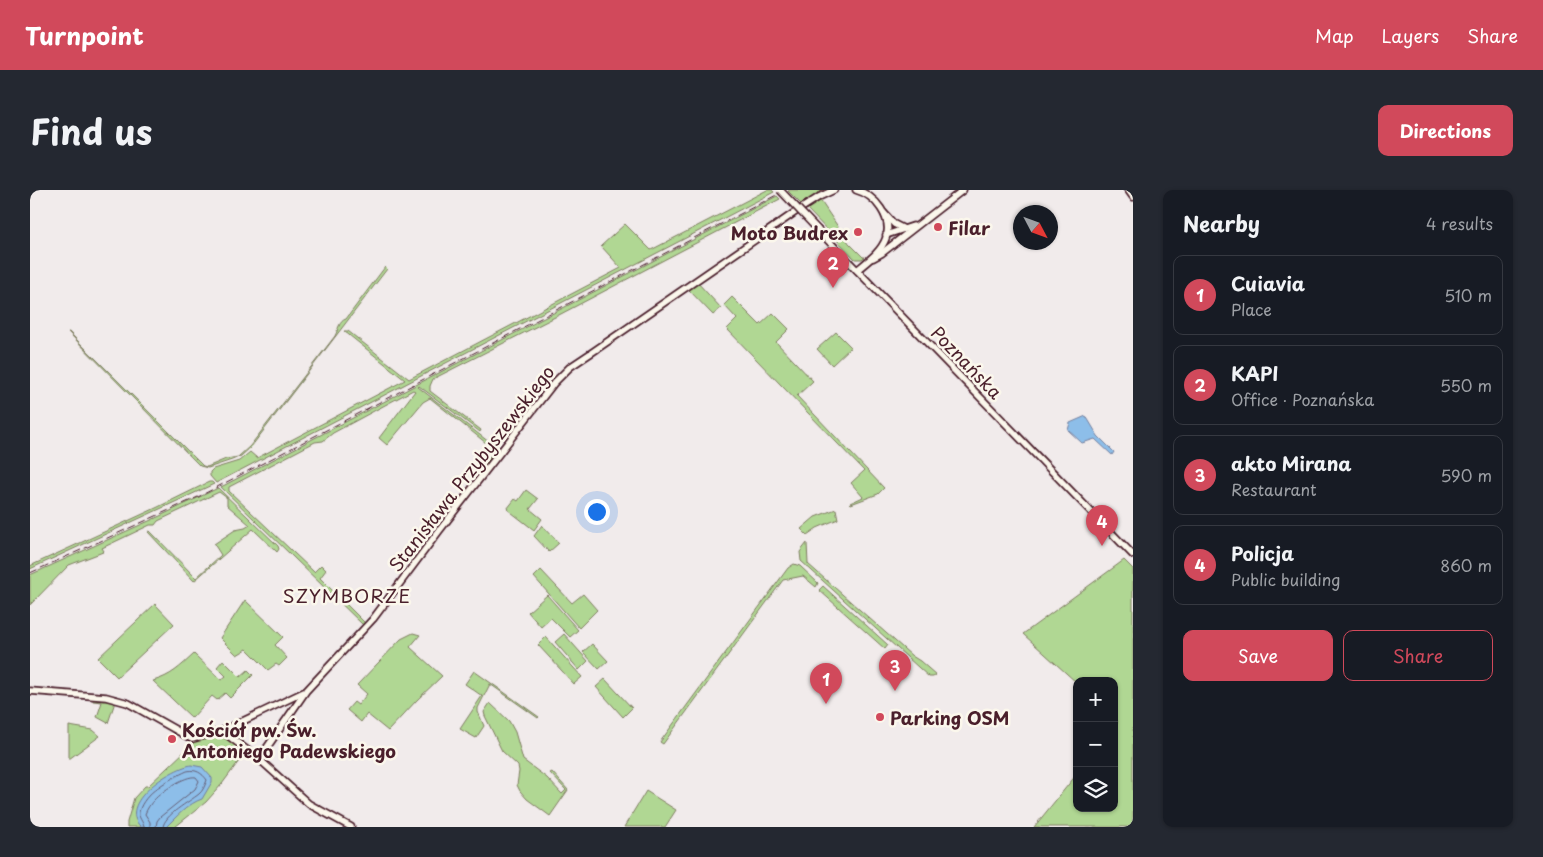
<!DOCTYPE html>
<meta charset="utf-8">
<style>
:root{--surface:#171b24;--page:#242831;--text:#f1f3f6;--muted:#9ea1a6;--line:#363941;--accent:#d1495b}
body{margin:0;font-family:"Playpen Sans",sans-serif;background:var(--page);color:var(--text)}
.controls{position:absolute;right:15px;bottom:15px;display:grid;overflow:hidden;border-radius:10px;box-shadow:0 1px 4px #0004}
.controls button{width:45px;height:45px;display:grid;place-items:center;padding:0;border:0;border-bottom:1px solid var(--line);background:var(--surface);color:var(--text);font:25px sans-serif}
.compass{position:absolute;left:983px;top:15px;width:45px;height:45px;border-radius:50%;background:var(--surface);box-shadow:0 1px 4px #0004;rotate:131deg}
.you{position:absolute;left:566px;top:321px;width:18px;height:18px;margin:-12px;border:4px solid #fff;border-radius:50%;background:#1a73e8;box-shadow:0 0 0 8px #1a73e833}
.badge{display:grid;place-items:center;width:32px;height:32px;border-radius:50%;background:var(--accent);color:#fff;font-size:16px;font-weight:700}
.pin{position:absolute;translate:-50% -41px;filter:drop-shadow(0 1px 2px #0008)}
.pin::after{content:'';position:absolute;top:26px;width:18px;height:15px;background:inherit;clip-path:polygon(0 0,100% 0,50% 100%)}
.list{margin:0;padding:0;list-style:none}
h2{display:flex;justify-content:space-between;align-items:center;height:65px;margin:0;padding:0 20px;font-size:21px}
h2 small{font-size:16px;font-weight:400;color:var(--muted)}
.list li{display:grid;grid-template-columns:32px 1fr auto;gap:15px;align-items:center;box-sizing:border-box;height:80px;margin:0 10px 10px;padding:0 10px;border:1px solid var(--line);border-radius:10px}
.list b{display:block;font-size:19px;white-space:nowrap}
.list p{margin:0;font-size:16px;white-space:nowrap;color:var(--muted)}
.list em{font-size:16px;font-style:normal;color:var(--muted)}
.actions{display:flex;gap:10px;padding:15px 20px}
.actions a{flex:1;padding:11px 0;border:1px solid var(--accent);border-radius:10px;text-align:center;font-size:18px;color:var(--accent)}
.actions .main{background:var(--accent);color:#fff}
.icon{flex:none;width:28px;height:28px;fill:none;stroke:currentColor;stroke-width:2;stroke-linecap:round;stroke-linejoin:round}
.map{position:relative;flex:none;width:1103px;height:637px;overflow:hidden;border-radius:10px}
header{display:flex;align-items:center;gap:30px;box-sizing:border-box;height:70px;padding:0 25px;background:var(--accent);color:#fff}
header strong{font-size:24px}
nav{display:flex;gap:28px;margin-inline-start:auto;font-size:18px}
.intro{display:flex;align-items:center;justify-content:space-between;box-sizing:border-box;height:120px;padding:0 30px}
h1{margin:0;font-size:35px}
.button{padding:12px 22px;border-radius:10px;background:var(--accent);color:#fff;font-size:18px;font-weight:700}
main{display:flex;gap:30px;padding:0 30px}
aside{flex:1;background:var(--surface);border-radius:10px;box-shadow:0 1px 4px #0004}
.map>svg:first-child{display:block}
.green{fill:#b0d793;stroke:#7d7b5f}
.water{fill:#8dbee9;stroke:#727e9d}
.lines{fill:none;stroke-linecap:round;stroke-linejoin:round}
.shore{stroke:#655f77;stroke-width:1}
.secondary-casing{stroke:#4a1f2b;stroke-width:9}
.secondary{stroke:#fbf7ec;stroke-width:5.5}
.rail{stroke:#4a1f2b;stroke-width:1;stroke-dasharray:8 4;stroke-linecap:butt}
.secondary-bridge-casing{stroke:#4a1f2b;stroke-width:9;stroke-linecap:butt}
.secondary-bridge{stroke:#fbf7ec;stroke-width:5.5}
.poi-dot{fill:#d1495b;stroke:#fbf7ec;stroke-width:2}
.labels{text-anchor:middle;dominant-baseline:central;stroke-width:5;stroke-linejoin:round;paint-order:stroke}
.poi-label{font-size:18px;font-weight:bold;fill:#4a1f2b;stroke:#fbf7ec;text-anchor:start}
.street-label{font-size:18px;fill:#4a1f2b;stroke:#fbf7ec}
.neighbourhood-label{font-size:19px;letter-spacing:1px;fill:#4a1f2b;stroke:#fbf7ec}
</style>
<header>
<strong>Turnpoint</strong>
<nav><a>Map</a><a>Layers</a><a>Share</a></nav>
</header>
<div class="intro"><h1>Find us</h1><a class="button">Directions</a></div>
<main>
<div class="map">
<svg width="1103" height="637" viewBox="0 0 1103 637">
<rect width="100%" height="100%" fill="#f1ebeb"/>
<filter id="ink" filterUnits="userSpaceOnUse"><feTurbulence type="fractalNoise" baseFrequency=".02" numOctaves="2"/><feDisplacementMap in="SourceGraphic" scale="10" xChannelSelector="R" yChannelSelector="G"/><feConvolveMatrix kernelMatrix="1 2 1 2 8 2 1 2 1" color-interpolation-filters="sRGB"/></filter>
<g filter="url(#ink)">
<g class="green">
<path d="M 737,0 L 742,0 L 744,2 L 228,271 L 186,293 L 180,286 L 180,282 L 183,279 L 209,271 L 220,262 L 227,268 L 375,190 L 314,141 L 318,141 L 379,189 L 591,78 L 571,56 L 595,34 L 621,60 Z"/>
<path d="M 760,0 L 796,0 L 771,14 L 758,1 Z"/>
<path d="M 747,6 L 750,9 L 527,126 L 403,189 L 400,196 L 400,201 L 451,240 L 450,242 L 389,196 L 388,197 L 468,259 L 451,282 L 449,280 L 452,278 L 462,263 L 461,257 L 400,208 L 393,212 L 357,255 L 349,248 L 385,201 L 383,200 L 303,243 L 293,251 L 285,252 L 199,297 L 199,301 L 284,382 L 291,375 L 296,380 L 290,388 L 335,433 L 333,435 L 191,297 Z"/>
<path d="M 790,10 L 819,53 L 833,67 L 835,67 L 832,69 L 825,69 L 776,18 Z"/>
<path d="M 355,77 L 357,79 L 221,257 L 211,266 L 202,270 L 178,278 L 170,276 L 38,142 L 39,142 L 173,276 L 177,277 L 196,269 L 208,267 L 220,256 L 305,146 C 308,140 309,131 316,129 Z"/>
<path d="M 667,92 L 691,118 L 683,125 L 658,99 Z"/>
<path d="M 702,107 L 730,135 L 743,123 L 759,139 L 746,152 L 783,191 L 767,206 L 854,298 L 848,304 L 821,314 L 820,313 L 833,307 L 821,293 L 834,281 L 697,139 L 707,129 L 694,115 Z"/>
<path d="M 806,142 L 821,157 L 802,175 L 787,159 Z"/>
<path d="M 179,292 L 182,292 L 184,294 L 0,379 L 0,376 L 126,318 Z"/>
<path d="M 188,298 L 248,356 L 249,359 L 247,362 L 223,339 L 164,391 L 118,342 L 120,341 L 166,388 L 191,365 L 184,354 L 205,340 L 215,338 L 220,335 L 197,315 L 197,308 L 189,302 L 128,331 L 125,335 L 120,335 L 72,358 L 74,361 L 73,362 L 39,375 L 0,415 L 0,385 L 130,326 Z"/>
<path d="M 496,300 L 508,309 L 500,319 L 512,329 L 504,340 L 477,319 L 485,309 L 488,311 Z"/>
<path d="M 806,319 L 808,329 L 787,338 L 777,345 L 771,339 L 785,327 Z"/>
<path d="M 512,335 L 529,353 L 519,362 L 504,346 Z"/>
<path d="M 777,353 L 778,374 L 882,466 L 890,471 L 906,485 L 903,487 L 899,487 L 771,371 L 770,362 Z"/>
<path d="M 1094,370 L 1103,379 L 1103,637 L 1004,637 L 1047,584 L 1047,618 L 1084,618 L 1084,537 L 1087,534 L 1087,530 L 1084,528 L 1084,491 L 1047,491 L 1047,493 L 993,444 Z"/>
<path d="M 764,374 L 770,376 L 788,393 L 786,397 L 773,386 L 753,390 L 633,554 L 630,552 L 758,378 Z"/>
<path d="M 511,380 L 542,413 L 553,404 L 567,420 L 549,438 L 504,387 Z"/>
<path d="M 793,396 L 858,455 L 855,459 L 789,400 Z"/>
<path d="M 517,405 L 548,440 L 540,447 L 521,428 L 511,437 L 498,422 Z"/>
<path d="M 215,410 L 253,447 L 245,455 L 257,468 L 249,476 L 246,474 L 238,480 L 217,459 L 207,465 L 190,448 Z"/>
<path d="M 125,414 L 144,434 L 87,487 L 68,468 Z"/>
<path d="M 383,443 L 390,445 L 380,457 L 412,486 L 387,510 L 358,541 L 337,524 L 331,532 L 317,520 L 324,512 L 328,515 L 337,504 L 327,495 L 371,449 Z"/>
<path d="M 534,444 L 558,471 L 549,480 L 525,452 Z"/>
<path d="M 516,447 L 552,487 L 544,494 L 508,455 Z"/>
<path d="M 562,454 L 578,471 L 569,479 L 553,462 Z"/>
<path d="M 164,464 L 191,490 L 196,486 L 187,477 L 193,470 L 210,487 L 218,480 L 223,485 L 200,508 L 195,503 L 187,510 L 182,506 L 162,528 L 123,491 C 141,486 150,477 164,464 Z"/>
<path d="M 444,481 L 509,527 L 508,528 L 460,494 L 448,518 L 448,522 L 454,536 L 446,548 L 430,539 L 452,506 L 435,494 Z"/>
<path d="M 575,489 L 602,518 L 593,527 L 566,497 Z"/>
<path d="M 63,509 L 85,512 L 78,533 L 67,527 L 72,512 L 63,511 Z"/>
<path d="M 460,513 L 479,531 L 485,542 L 493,570 L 517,588 L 532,604 L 536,600 L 520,583 L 522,582 L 538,600 L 520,626 L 497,609 L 490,601 L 487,595 L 489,581 L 488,576 L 472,561 L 455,526 L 454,522 Z"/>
<path d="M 39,536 L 63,540 L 70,546 L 39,569 Z"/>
<path d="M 188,544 L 193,545 L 206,555 L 205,558 L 208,560 L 209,559 L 215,563 L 192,594 L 176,612 L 145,637 L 97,637 L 97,632 L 104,608 L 115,596 L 118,596 L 156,560 L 155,558 L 161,552 Z"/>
<path d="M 616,601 L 646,620 L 635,637 L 594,637 Z"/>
</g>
<g class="water">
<path d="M 1056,226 L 1068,246 L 1084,262 L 1082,265 L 1065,249 L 1052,253 L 1038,240 L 1040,233 Z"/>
<path d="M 161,575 L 172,577 L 182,588 L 182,592 L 172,609 C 159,613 146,627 136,637 L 111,637 C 86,614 140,579 161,575 Z"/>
</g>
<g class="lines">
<g class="shore">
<path d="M 114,637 C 113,631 108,628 109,622 C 114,602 140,589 157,581 C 166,579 172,583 177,590 C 175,595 173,601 169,604 C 159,612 134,625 133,637"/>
<path d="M 120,637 L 120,632 L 115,624 C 117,619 120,614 124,610 C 131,602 155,585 166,587 L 169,591 L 165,599 L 130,627 L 127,631 L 126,637"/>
</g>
<defs>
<g id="secondary">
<path d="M 826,0 C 845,5 863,28 856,48 C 851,62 838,71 827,80"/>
<path d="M 1098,0 L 1103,7"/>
<path d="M 854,23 L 864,34 L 874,39"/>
<path d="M 789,41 L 1103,365"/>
<path d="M 856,45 L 883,36"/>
<path d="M 843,68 L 852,63 L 933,0"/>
<path d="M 0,501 L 76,507 L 98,513 L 162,549 L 192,541 L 274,502"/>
<path d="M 192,541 L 229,569 L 279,614 L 321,637"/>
<path d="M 229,569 L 276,501 L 343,429 L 409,341 L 524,193 L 540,177 L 564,161 L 764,23 L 789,7 L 804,0"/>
</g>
</defs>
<use href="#secondary" class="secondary-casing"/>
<use href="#secondary" class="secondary"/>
<path class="rail" d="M 0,383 L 168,307 L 756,0"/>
<defs>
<path id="secondary-bridge" d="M 750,0 L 789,41"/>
</defs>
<use href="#secondary-bridge" class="secondary-bridge-casing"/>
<use href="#secondary-bridge" class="secondary-bridge"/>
</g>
</g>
<g class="poi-dot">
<circle cx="908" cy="37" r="5"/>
<circle cx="828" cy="42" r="5"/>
<circle cx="850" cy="527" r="5"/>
<circle cx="142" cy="549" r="5"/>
</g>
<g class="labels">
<g class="poi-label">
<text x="918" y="37">Filar</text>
<text x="818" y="42" text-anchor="end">Moto Budrex</text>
<text x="860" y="527">Parking OSM</text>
<text x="152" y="539">Kościół pw. Św.<tspan x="152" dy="21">Antoniego Padewskiego</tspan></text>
</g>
<g class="street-label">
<text transform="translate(937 172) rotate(46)">Poznańska</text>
<text transform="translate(441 278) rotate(-52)">Stanisława Przybyszewskiego</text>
</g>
<g class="neighbourhood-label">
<text x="317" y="405">SZYMBORZE</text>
</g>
</g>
</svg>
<div class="controls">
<button>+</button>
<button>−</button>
<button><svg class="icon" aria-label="layers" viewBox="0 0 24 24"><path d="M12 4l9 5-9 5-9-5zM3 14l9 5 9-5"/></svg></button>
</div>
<svg class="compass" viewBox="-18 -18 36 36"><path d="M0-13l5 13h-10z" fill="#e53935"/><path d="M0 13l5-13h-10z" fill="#9ea1a6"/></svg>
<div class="you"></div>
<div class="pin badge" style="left:796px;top:514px">1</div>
<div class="pin badge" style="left:803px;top:98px">2</div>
<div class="pin badge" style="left:865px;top:501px">3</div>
<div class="pin badge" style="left:1072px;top:356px">4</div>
</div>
<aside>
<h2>Nearby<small>4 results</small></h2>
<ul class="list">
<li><span class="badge">1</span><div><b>Cuiavia</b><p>Place</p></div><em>510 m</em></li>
<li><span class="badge">2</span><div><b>KAPI</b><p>Office · Poznańska</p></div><em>550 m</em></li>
<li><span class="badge">3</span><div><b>akto Mirana</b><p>Restaurant</p></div><em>590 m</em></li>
<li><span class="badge">4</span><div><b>Policja</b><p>Public building</p></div><em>860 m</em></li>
</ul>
<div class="actions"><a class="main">Save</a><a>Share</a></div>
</aside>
</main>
